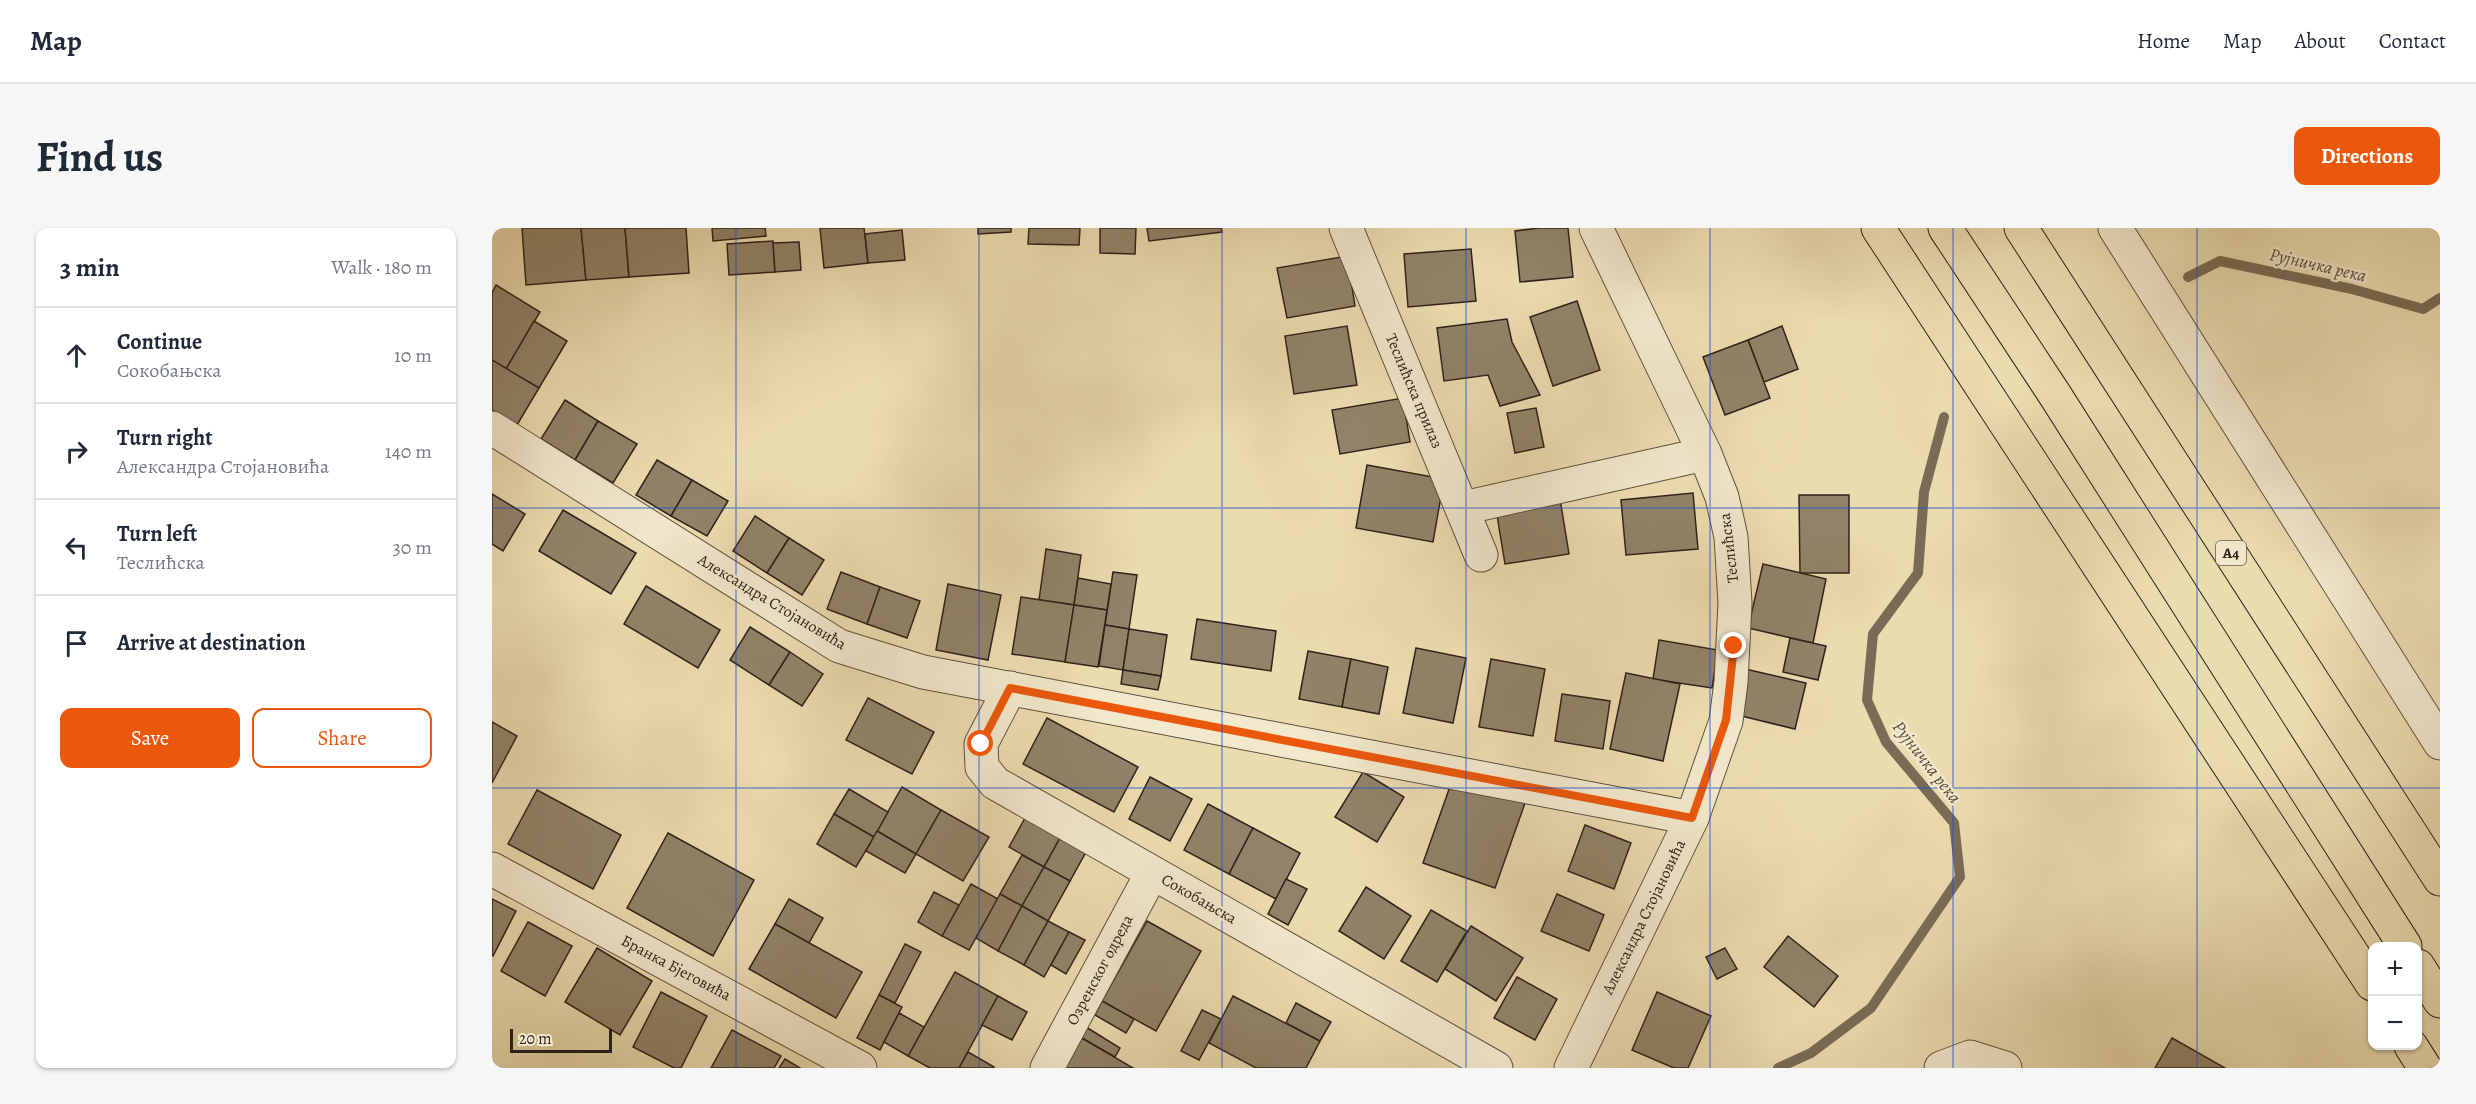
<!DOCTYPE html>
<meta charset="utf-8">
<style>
:root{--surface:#fff;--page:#f6f6f7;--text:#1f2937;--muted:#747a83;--line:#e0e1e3;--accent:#ea580c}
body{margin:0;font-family:Alegreya,serif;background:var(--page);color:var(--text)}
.controls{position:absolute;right:18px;bottom:18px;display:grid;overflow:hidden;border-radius:12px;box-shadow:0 2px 4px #0004}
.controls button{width:54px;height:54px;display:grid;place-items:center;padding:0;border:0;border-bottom:2px solid var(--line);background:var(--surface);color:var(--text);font:30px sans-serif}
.scale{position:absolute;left:18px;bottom:15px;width:102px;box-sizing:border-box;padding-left:6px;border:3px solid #2f221b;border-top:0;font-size:16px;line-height:21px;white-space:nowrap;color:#2f221b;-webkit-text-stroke:4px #f2e8cc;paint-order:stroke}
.stop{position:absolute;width:18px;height:18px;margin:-14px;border:4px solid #ea580c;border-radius:50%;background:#fff}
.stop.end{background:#ea580c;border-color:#fff;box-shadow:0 2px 6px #0008}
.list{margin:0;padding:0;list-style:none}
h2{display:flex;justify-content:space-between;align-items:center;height:78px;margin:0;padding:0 24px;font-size:26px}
h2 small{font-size:20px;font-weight:400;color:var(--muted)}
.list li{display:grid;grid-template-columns:39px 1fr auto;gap:18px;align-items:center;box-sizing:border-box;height:96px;padding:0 24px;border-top:2px solid var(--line)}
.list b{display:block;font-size:22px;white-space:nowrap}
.list p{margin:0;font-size:20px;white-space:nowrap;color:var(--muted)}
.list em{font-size:20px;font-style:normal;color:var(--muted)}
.actions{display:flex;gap:12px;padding:18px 24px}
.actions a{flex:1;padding:14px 0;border:2px solid var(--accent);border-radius:12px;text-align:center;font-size:21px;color:var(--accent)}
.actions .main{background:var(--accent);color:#fff}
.icon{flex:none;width:33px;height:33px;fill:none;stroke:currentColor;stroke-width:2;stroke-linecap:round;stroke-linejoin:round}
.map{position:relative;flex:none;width:1948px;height:840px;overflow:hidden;border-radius:12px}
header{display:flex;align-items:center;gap:36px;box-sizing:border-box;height:84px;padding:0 30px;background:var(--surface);border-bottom:2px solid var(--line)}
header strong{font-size:28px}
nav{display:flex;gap:33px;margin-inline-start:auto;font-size:21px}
.intro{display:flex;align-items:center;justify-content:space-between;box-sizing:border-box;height:144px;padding:0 36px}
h1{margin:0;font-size:42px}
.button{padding:15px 27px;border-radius:12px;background:var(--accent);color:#fff;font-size:21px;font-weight:700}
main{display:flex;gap:36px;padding:0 36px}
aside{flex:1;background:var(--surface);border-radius:12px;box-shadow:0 2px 4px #0004}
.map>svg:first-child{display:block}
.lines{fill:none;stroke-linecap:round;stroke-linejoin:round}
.stream{stroke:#796c56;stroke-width:10}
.building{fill:#918368;stroke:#2f221b;stroke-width:1.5}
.minor-casing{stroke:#5e5040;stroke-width:35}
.major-casing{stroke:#2f221b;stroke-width:35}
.highway-casing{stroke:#2f221b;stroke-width:35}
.minor{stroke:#f2e8cc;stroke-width:33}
.major{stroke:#ebdcb0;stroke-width:33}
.highway{stroke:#ebdcb0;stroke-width:33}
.route{stroke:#ea580c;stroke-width:8}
.grid{fill:none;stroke:#1d4ed8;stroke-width:1.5;stroke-opacity:0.55}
.labels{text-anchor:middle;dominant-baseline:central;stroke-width:5;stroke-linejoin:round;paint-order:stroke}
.shield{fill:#f2e8cc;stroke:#6a5d50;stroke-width:1.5}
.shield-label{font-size:15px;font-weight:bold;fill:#2f221b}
.street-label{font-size:16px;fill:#2f221b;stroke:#f2e8cc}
.water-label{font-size:18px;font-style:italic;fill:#5a4d3d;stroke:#f2e8cc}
</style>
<header>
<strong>Map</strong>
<nav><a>Home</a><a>Map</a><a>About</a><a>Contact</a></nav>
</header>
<div class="intro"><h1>Find us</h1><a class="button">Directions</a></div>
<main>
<aside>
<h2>3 min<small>Walk · 180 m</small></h2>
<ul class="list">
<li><svg class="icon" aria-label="ahead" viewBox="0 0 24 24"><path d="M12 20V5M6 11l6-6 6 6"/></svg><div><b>Continue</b><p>Сокобањска</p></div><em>10 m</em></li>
<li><svg class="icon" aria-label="right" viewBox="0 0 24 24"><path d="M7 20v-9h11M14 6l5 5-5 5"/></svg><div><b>Turn right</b><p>Александра Стојановића</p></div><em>140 m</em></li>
<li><svg class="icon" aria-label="left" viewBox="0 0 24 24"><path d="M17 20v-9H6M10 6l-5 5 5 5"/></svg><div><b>Turn left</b><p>Теслићска</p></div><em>30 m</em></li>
<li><svg class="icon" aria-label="arrive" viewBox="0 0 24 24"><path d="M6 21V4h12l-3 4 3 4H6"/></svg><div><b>Arrive at destination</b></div></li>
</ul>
<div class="actions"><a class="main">Save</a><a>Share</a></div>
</aside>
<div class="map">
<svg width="1948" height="840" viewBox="0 0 1948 840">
<rect width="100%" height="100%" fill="#ebdcb0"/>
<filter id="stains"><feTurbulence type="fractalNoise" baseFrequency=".00333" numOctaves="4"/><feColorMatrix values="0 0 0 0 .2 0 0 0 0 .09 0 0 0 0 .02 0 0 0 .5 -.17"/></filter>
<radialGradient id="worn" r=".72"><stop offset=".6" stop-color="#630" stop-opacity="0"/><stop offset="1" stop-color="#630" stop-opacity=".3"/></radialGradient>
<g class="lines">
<g class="stream">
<path d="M 1696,49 L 1728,33 L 1860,61 L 1931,81 L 1948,70"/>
<path d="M 1286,840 L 1319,825 L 1379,780 L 1468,649 L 1462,595 L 1394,514 L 1375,472 L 1381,406 L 1426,345 L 1432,264 L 1452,189"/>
</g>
</g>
<g class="building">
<path d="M 30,0 L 89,0 L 94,52 L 34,57 Z"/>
<path d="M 89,0 L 133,0 L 137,49 L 94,52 Z"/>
<path d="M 133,0 L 194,0 L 197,45 L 137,49 Z"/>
<path d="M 220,0 L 273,0 L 274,8 L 221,13 Z"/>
<path d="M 328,0 L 372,0 L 376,35 L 332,40 Z"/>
<path d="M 486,0 L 519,0 L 519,4 L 486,6 Z"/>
<path d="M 537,0 L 588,0 L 587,17 L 536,16 Z"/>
<path d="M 608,0 L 644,0 L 643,26 L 608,25 Z"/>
<path d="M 655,0 L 729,0 L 730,4 L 657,13 Z"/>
<path d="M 1047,0 L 1076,0 L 1081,49 L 1028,54 L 1023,3 Z"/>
<path d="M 410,2 L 413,32 L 376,35 L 373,6 Z"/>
<path d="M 281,13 L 283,44 L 237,47 L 235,16 Z"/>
<path d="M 307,14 L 309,42 L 283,44 L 281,15 Z"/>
<path d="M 979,21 L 984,73 L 916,79 L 912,26 Z"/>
<path d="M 855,28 L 863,78 L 795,90 L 785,40 Z"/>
<path d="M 4,57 L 48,84 L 14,141 L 0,132 L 0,65 Z"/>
<path d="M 1085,73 L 1108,142 L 1061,158 L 1038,89 Z"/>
<path d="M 1015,91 L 1020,114 L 1048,167 L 1008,178 L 996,147 L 952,153 L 945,100 Z"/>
<path d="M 42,93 L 75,113 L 47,160 L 14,141 Z"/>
<path d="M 855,98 L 865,157 L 802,166 L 793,108 Z"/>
<path d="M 1290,98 L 1306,141 L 1272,154 L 1256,112 Z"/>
<path d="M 1256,112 L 1278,170 L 1233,187 L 1211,129 Z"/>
<path d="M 0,132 L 47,160 L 25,197 L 0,182 Z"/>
<path d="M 911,170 L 918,214 L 848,226 L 840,182 Z"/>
<path d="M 73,172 L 106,193 L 83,232 L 49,211 Z"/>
<path d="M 1044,180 L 1052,219 L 1023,225 L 1015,185 Z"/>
<path d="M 106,193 L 145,216 L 121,255 L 83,232 Z"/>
<path d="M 165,232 L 200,252 L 179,288 L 144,267 Z"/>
<path d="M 875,237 L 952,251 L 941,314 L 864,300 Z"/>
<path d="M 200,252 L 236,273 L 215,308 L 179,288 Z"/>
<path d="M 1067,265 L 1077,326 L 1013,336 L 1003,275 Z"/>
<path d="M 1201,265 L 1206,321 L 1134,327 L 1129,272 Z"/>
<path d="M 0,266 L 33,286 L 11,323 L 0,316 Z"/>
<path d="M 1307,267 L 1357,267 L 1357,345 L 1308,345 Z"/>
<path d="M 71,282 L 144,325 L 119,366 L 47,323 Z"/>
<path d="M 263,288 L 297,310 L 275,345 L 241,323 Z"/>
<path d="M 297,310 L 332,332 L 310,367 L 275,345 Z"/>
<path d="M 554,321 L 589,327 L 582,377 L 547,372 Z"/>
<path d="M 1271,336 L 1334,351 L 1321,415 L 1256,400 Z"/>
<path d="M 349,344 L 388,359 L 375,396 L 335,381 Z"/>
<path d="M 621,344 L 645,347 L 637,401 L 613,397 Z"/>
<path d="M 586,350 L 619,356 L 615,382 L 582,377 Z"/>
<path d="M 456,356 L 509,367 L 496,432 L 444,422 Z"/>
<path d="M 154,358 L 228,402 L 206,440 L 132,396 Z"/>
<path d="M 388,359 L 428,373 L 415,410 L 375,396 Z"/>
<path d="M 529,369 L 582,377 L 573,434 L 520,426 Z"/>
<path d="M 582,377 L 615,382 L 606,439 L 573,434 Z"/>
<path d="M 705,391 L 784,403 L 779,443 L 699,431 Z"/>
<path d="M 613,397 L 637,401 L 631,442 L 607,438 Z"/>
<path d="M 258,399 L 298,424 L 277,457 L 238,432 Z"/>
<path d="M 637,401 L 675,407 L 669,448 L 631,442 Z"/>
<path d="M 1298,410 L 1334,418 L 1326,452 L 1291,444 Z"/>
<path d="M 1167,412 L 1226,422 L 1220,460 L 1161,451 Z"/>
<path d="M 924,420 L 974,430 L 961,495 L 911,485 Z"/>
<path d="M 816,423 L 859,431 L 850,479 L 807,471 Z"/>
<path d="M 298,424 L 331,446 L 310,478 L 277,457 Z"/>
<path d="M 859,431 L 896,439 L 887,486 L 850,479 Z"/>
<path d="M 999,431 L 1053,441 L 1041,508 L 987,499 Z"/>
<path d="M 1249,440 L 1314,455 L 1303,501 L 1237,485 Z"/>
<path d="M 631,442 L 669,448 L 666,462 L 629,456 Z"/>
<path d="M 1134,445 L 1188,456 L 1171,533 L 1118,521 Z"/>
<path d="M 1070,466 L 1118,473 L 1111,521 L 1063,513 Z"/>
<path d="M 376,470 L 442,504 L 420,546 L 354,512 Z"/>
<path d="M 555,490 L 646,539 L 622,584 L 531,536 Z"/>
<path d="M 0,494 L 25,508 L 0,555 Z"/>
<path d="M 871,544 L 912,569 L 885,614 L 843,589 Z"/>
<path d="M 658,549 L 700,571 L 678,613 L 637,591 Z"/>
<path d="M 961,550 L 1033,575 L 1003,660 L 931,635 Z"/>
<path d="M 410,559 L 449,582 L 424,626 L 385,603 Z"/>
<path d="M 357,561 L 396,584 L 382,609 L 342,586 Z"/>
<path d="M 45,562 L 129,607 L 101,661 L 16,616 Z"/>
<path d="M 716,576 L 761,600 L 737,646 L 692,622 Z"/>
<path d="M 449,582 L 497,609 L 471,653 L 424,626 Z"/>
<path d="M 342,586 L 382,609 L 364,639 L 325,616 Z"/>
<path d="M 533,590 L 568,610 L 552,639 L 517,619 Z"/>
<path d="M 1093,597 L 1139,615 L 1122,661 L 1076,643 Z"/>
<path d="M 761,600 L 808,625 L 784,671 L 737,646 Z"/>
<path d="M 385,603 L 424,626 L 413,645 L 374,623 Z"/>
<path d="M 176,605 L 262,652 L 221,728 L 135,680 Z"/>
<path d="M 568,610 L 594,624 L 578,653 L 552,639 Z"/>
<path d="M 530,627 L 552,639 L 530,678 L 508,666 Z"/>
<path d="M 552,639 L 578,653 L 556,693 L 530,678 Z"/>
<path d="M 794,651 L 815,661 L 796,697 L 776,686 Z"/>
<path d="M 479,656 L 506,671 L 477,722 L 450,708 Z"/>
<path d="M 874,659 L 919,688 L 892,731 L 847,703 Z"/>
<path d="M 442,664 L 467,677 L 450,708 L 426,694 Z"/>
<path d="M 508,666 L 530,678 L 506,723 L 484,710 Z"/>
<path d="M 1065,666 L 1112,687 L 1097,723 L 1049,703 Z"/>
<path d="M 0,671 L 24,683 L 1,728 L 0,727 Z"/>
<path d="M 297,671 L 331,690 L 317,715 L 283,696 Z"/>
<path d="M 530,678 L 556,693 L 532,737 L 506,723 Z"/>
<path d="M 939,682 L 975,703 L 945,754 L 909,733 Z"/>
<path d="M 556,693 L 577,704 L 552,749 L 532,737 Z"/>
<path d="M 655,693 L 709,723 L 664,803 L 610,773 Z"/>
<path d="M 36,694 L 80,718 L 53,768 L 9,743 Z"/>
<path d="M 283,696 L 370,744 L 344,790 L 257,741 Z"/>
<path d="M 979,698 L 1031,730 L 1004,773 L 953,741 Z"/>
<path d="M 577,704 L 593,712 L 574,746 L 559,737 Z"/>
<path d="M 1296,708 L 1346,748 L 1322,779 L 1272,739 Z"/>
<path d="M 413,716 L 429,724 L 403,775 L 387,767 Z"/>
<path d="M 105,720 L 160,753 L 128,807 L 73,774 Z"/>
<path d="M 1233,720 L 1245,741 L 1225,751 L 1214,729 Z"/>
<path d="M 463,744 L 506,768 L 467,840 L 438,840 L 416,828 Z"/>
<path d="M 1025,749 L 1065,771 L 1043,812 L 1002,790 Z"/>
<path d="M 169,764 L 215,788 L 189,840 L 182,840 L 141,819 Z"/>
<path d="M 1165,764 L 1219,788 L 1196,840 L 1182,840 L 1140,822 Z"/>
<path d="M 387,767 L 410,779 L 388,822 L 365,810 Z"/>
<path d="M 506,768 L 535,784 L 520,812 L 490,797 Z"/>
<path d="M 741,768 L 828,813 L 814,840 L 764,840 L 717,815 Z"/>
<path d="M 610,773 L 642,791 L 634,805 L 603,787 Z"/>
<path d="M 804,775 L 839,794 L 828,813 L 794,795 Z"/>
<path d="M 710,782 L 729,791 L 707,832 L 689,823 Z"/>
<path d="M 407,785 L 432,799 L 416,828 L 392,814 Z"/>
<path d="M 594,799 L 628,820 L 623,829 L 588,809 Z"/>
<path d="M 240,802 L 289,828 L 282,840 L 219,840 Z"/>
<path d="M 588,809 L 641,840 L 571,840 Z"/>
<path d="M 1680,810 L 1733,840 L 1663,840 Z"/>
<path d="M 476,824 L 502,839 L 502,840 L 467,840 Z"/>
<path d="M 293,831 L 308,840 L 287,840 Z"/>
</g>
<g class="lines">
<defs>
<g id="minor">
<path d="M 854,0 L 989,327"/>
<path d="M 1104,0 L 1213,226 L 1230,269 L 1239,309 L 1243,375 L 1239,454 L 1234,493 L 1200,590"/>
<path d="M 1623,0 L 1948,515"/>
<path d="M 0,200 L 347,418 L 431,444 L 1200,590 L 1079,840"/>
<path d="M 971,280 L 1213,226"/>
<path d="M 518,460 L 489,516 L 490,539 L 503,555 L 1004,840"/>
<path d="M 0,641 L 368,840"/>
<path d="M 555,840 L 660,645"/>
<path d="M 1449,840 L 1478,829 L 1513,840"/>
</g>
<g id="major">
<path d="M 1386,0 L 1880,756"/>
<path d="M 1919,818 L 1933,840"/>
</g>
<g id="highway">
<path d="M 1453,0 L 1563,167 L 1913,718"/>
<path d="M 1529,0 L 1948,651"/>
<path d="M 1926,738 L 1948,773"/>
</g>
</defs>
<use href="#minor" class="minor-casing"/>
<use href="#major" class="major-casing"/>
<use href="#highway" class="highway-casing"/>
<use href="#minor" class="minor"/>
<use href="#major" class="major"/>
<use href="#highway" class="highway"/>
</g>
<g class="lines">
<path class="route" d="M 489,516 L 518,460 L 1200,590 L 1234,492 L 1242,418"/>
</g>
<path class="grid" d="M 244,0 L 244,840M 487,0 L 487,840M 730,0 L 730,840M 974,0 L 974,840M 1218,0 L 1218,840M 1461,0 L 1461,840M 1705,0 L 1705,840M 0,280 L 1948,280M 0,560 L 1948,560"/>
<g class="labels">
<rect class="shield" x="1724" y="313" width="30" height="24" rx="4.5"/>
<g class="shield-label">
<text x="1739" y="325">A4</text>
</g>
<g class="street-label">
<text transform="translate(922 163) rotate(67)">Теслићска прилаз</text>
<text transform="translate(1237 320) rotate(-97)">Теслићска</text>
<text transform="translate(280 374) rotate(31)">Александра Стојановића</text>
<text transform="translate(707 671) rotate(30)">Сокобањска</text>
<text transform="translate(1152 689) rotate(-64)">Александра Стојановића</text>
<text transform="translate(184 740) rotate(28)">Бранка Бјеговића</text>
<text transform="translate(608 742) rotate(-62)">Озренског одреда</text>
</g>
<g class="water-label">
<text transform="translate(1826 37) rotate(13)">Рујничка река</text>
<text transform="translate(1435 534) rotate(52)">Рујничка река</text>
</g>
</g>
<rect width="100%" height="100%" filter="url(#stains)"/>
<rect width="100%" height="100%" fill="url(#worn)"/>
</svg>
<div class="controls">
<button>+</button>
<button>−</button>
</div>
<div class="scale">20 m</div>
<div class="stop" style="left:489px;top:516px"></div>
<div class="stop end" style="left:1242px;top:418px"></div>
</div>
</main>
